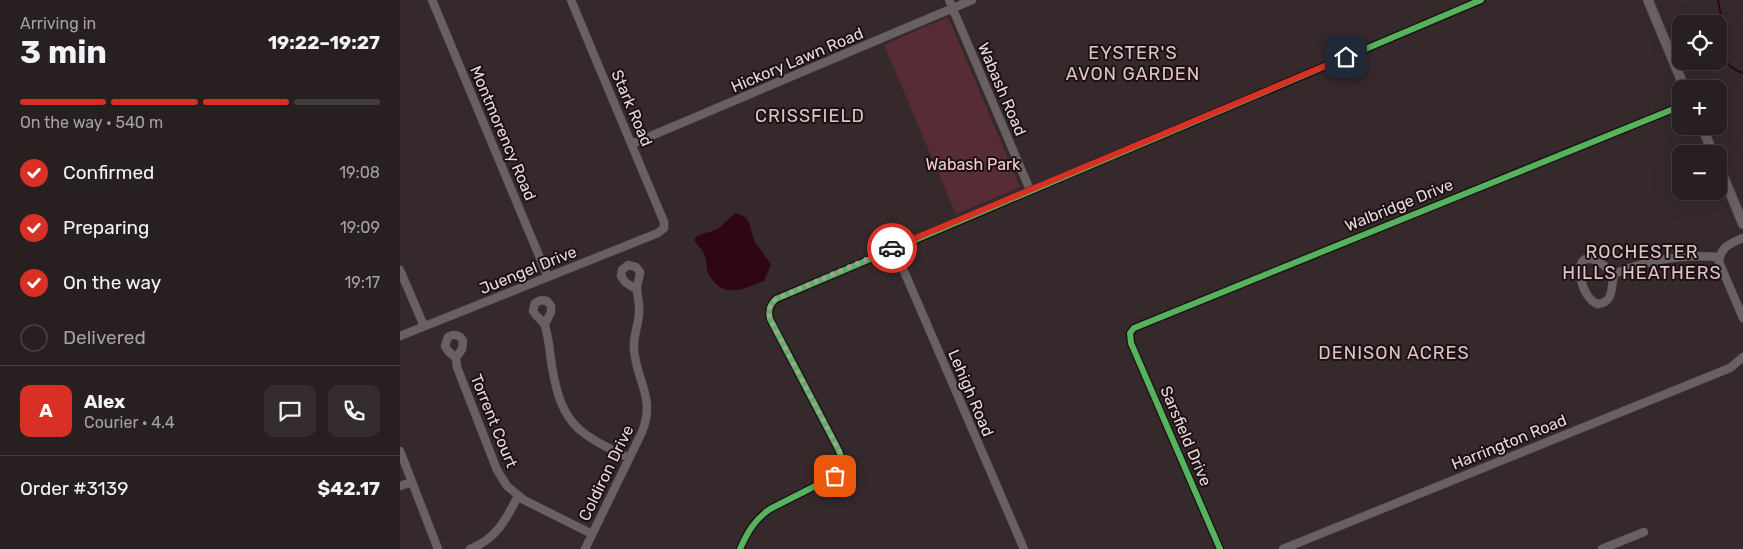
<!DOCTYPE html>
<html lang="en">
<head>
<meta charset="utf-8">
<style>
	:root { --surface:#281f21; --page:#342c2e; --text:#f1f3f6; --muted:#a5a2a5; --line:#443d3f; --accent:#d93025 }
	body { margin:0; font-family:Rubik,sans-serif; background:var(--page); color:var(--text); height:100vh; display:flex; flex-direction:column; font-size:19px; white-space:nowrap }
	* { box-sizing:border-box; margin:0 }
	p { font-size:16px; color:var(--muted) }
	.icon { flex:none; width:28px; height:28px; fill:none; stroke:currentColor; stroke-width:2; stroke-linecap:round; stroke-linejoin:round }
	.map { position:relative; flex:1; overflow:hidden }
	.details { display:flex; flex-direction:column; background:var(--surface); width:400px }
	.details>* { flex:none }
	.controls { position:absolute; left:1272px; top:15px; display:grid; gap:10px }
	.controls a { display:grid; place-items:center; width:55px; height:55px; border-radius:10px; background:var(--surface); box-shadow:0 5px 20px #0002,0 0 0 1px var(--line); font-size:25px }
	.pin { position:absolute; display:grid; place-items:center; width:42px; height:42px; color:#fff; margin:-21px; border-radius:10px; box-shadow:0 2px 8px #0006 }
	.courier { position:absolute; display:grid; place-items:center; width:50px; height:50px; margin:-25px; border:4px solid #d93025; border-radius:50%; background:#fff; color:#222; box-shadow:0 1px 6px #0007 }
	.overview em { font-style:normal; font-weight:700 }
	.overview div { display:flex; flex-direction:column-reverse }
	.overview { display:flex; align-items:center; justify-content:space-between; height:85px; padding:0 20px }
	h1 { font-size:32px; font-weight:700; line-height:38px }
	.bar { display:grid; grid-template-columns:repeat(4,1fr); gap:8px 5px; align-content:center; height:60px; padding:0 20px }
	.bar i { height:6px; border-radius:4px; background:var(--line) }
	.bar .on { background:var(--accent) }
	.bar p { grid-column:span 4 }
	.line { display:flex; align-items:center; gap:12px; padding:0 20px; border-top:1px solid var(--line) }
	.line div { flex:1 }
	.round { display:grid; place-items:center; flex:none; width:52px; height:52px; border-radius:10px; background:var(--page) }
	ol { padding:0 20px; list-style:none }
	li { display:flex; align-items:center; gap:15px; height:55px }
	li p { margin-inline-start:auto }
	li .icon { padding:5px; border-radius:50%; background:var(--accent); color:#fff; stroke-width:4 }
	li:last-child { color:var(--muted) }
	li i { width:28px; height:28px; border:2px solid var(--line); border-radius:50% }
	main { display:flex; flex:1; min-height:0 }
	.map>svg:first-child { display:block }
	.green { fill:#582c35 }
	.water { fill:#300613 }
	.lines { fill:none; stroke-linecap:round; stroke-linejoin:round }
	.stream { stroke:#300613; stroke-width:2 }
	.minor-casing { stroke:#524649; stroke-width:9 }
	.major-casing { stroke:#524649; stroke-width:11 }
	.minor { stroke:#686062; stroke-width:8 }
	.major { stroke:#6b6063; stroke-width:9 }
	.cycleway-casing { stroke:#1b1113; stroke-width:9 }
	.cycleway { stroke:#56b35d; stroke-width:6 }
	.done { stroke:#aa9b9d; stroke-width:5; stroke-dasharray:0 9 }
	.route { stroke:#d93025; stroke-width:6 }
	.labels { text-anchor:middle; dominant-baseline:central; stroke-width:4; stroke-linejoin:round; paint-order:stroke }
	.street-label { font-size:16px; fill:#e8d8da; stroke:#1b1113 }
	.park-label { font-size:16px; fill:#f7cdd4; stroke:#1b1113 }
	.neighbourhood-label { font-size:18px; letter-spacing:1px; fill:#e2c2c7; stroke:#1b1113 }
</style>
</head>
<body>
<main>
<section class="details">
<div class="overview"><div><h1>3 min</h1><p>Arriving in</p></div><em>19:22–19:27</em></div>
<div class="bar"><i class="on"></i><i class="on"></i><i class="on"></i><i></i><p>On the way · 540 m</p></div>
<ol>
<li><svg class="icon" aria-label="check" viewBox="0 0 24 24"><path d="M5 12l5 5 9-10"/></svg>Confirmed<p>19:08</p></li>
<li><svg class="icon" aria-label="check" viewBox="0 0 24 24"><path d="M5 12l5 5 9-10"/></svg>Preparing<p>19:09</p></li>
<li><svg class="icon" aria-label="check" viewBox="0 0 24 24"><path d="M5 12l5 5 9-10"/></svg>On the way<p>19:17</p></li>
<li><i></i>Delivered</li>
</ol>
<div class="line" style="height:90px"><b class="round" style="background:var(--accent);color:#fff">A</b><div><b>Alex</b><p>Courier · 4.4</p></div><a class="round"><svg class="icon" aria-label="chat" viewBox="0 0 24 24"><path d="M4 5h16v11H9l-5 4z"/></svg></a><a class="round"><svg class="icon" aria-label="phone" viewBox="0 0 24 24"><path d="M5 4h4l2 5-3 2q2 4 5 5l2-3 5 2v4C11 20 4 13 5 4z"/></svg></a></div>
<div class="line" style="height:65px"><div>Order #3139</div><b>$42.17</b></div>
</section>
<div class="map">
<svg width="1343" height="549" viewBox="0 0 1343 549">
	<rect width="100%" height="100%" fill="#36292c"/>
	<path class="green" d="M548 17 620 187 556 214 484 45Z"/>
	<path class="water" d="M335 213C355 217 348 232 357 245 362 252 367 258 371 265L364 281C344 289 324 300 309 275 306 270 307 262 305 256 303 250 297 245 294 240L297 236 318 229Z"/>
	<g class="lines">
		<path class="stream" d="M1318 0 1321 16 1319 27
			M1319 49C1324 60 1330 69 1343 73"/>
		<defs>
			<path id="minor" d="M32 0 148 277
				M549 0 630 190
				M232 144 572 0
				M1343 238C1331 243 1320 247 1319 262L1343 318
				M494 248 624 549
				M0 270 24 326
				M1214 274C1211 287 1214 302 1198 304 1181 300 1169 250 1195 260 1202 262 1208 270 1214 274 1247 260 1283 254 1319 257
				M145 324 151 312V306L147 301 141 300 135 303 133 311C136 317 143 320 145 326 149 339 150 354 152 367 162 426 179 434 229 458
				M0 336 258 233 264 228V222L171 0
				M56 358 48 351 45 346 48 337C54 333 60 335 63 341L62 349 56 358 57 367 97 470 107 486 124 500 192 534
				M0 451 38 549
				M0 486 12 482
				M70 549C96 539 106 520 118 496
				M185 549 242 432C256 397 236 381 234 349 233 337 238 326 239 314 240 306 238 299 237 291 236 284 240 278 240 272L236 267 228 265 222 270 221 276 225 282 237 290
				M340 549C347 533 355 519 370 509L435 476C446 467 442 456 436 445L370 319C368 311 369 305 376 299L1081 0
				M820 549 731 343 730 333 734 328 1281 106
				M883 549 1330 368 1343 357
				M1202 549 1244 532"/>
			<path id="major" d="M1248 0 1285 89
				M1302 126 1313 154
				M1319 166 1343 224"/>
		</defs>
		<use href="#minor" class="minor-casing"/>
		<use href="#major" class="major-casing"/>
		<use href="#minor" class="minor"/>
		<use href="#major" class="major"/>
		<defs>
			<path id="cycleway" d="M340 549C347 533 355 519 370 509L435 476C446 467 442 456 436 445L370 319C368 311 369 305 376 299L1081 0
				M820 549 731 343 730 333 734 328 1281 106"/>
		</defs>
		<use href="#cycleway" class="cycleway-casing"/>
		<use href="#cycleway" class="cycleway"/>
	</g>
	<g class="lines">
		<path class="done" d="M435 476C442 470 444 463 441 454L370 319C368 311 369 305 376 299L492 248"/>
		<path class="route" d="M492 248 946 57"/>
	</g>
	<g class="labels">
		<g class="street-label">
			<text transform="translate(397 60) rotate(-23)">Hickory Lawn Road</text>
			<text transform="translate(602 89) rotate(67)">Wabash Road</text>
			<text transform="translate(232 108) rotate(67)">Stark Road</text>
			<text transform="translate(103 133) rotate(67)">Montmorency Road</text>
			<text transform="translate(999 205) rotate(-22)">Walbridge Drive</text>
			<text transform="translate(128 270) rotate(-22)">Juengel Drive</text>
			<text transform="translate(571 393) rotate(67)">Lehigh Road</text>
			<text transform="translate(94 421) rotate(68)">Torrent Court</text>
			<text transform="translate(786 436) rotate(67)">Sarsfield Drive</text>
			<text transform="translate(1109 442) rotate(-22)">Harrington Road</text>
			<text transform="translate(206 473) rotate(-64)">Coldiron Drive</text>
		</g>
		<g class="park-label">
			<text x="573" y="164">Wabash Park</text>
		</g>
		<g class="neighbourhood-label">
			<text x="733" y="53">EYSTER'S<tspan x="733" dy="21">AVON GARDEN</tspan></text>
			<text x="410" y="116">CRISSFIELD</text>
			<text x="1242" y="252">ROCHESTER<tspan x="1242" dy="21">HILLS HEATHERS</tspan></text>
			<text x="994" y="353">DENISON ACRES</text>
		</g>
	</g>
</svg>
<div class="controls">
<a><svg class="icon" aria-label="locate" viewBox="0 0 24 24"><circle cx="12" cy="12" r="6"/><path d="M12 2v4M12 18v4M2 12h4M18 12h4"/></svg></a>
<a>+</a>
<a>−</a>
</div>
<div class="pin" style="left:435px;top:476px;background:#ea580c"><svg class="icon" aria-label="bag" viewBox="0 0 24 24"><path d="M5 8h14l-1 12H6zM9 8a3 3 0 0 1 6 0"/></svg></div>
<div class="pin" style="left:946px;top:57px;background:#1f2937"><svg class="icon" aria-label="home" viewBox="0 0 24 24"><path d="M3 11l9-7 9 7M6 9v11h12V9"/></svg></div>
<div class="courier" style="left:492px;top:248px"><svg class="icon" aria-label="car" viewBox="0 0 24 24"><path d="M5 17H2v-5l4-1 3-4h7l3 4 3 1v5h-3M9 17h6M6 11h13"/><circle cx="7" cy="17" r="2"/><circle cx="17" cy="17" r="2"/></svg></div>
</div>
</main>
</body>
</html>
